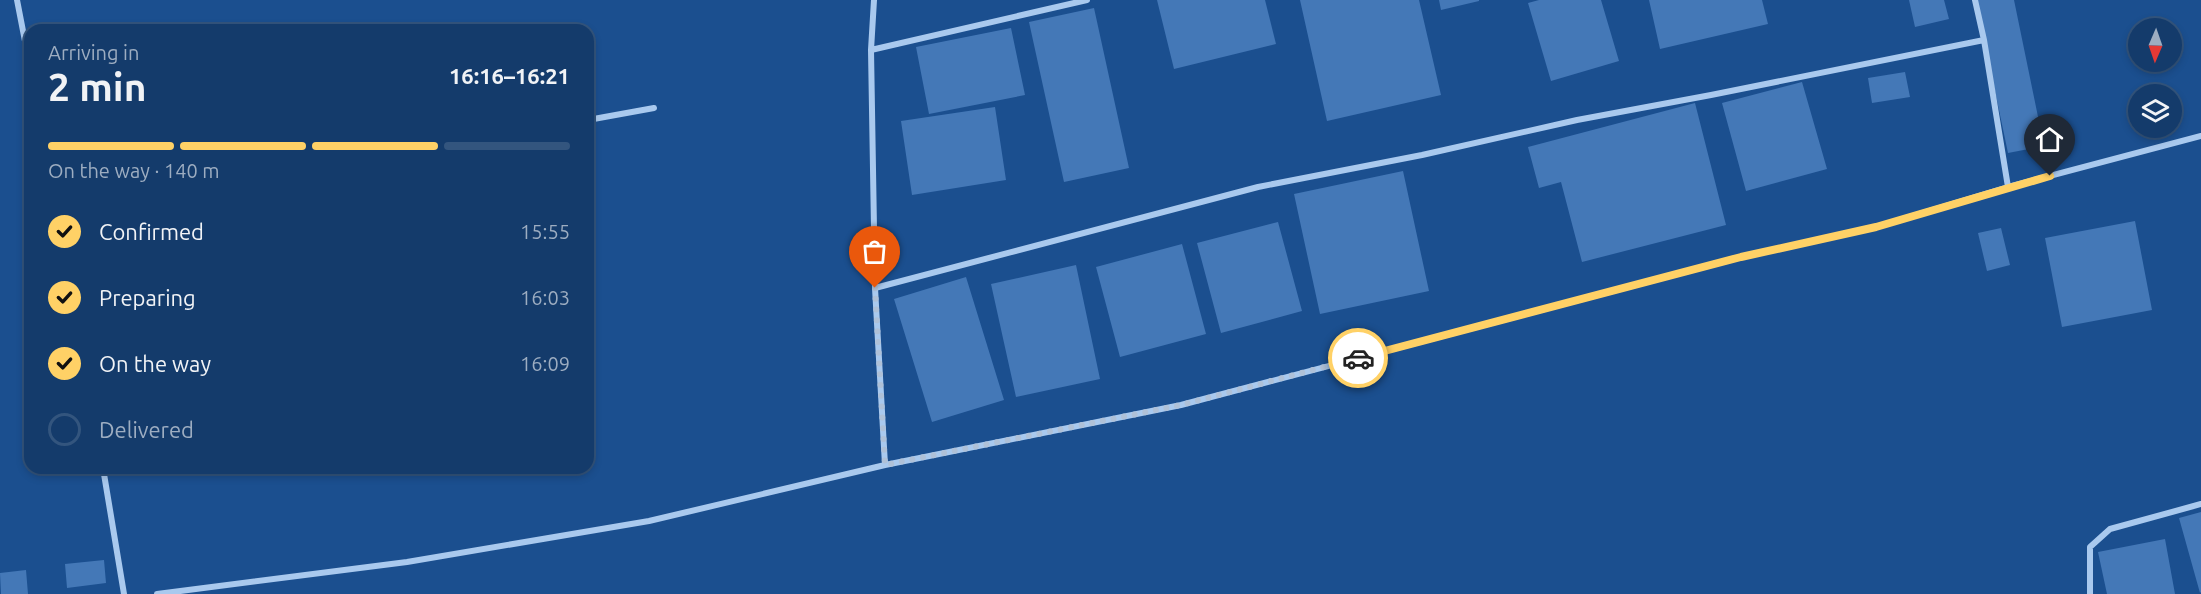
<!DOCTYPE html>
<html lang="en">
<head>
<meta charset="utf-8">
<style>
	:root { --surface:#143b6b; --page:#1d4271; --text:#f1f3f6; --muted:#9dadc1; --line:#33557e; --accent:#ffd166 }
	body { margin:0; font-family:Ubuntu,sans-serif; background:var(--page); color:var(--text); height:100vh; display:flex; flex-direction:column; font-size:22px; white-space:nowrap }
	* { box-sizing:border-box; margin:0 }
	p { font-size:20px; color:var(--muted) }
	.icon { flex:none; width:33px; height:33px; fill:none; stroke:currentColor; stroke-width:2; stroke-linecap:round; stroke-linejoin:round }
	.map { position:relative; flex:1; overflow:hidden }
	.drawer { position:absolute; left:24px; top:24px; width:570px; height:450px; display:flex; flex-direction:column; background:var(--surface); border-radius:18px; box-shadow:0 3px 9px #0003,0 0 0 2px var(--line) }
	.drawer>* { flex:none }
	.needle { width:39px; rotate:182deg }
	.fabs { position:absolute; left:2128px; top:18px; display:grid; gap:12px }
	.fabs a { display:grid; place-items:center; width:54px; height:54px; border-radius:50%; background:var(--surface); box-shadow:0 3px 9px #0003,0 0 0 2px var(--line); font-size:30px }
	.pin { position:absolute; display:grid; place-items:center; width:51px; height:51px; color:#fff; margin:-62px -26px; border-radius:50% 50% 50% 0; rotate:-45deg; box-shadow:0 0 6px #0007 }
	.pin .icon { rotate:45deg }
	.courier { position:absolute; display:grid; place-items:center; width:60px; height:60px; margin:-30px; border:4px solid #ffd166; border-radius:50%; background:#fff; color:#222; box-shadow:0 2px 8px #0007 }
	.headline em { font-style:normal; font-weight:600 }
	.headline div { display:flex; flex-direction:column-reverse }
	.headline { display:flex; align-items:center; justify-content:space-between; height:102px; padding:0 24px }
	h1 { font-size:39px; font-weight:600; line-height:45px }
	.bar { display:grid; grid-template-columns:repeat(4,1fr); gap:9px 6px; align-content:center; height:72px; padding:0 24px }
	.bar i { height:8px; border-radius:4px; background:var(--line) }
	.bar .active { background:var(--accent) }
	.bar p { grid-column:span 4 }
	ol { padding:0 24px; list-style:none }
	li { display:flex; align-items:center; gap:18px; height:66px }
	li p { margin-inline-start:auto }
	li .icon { padding:6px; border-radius:50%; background:var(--accent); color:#111; stroke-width:4 }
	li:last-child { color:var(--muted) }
	li i { width:33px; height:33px; border:3px solid var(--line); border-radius:50% }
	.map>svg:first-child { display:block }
	.building { fill:#4478b7 }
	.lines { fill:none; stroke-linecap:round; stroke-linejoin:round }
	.minor { stroke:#a9c9ee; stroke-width:6 }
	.done { stroke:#afc1d8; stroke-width:6; stroke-dasharray:0 10.8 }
	.route { stroke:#ffd166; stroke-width:8 }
</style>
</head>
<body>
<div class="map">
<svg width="2201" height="594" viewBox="0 0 2201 594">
	<rect width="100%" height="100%" fill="#1b4f8f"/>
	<path class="building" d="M1157 0H1265L1276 44 1174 69Z
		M1300 0H1419L1441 95 1327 121Z
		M1439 0H1479V1L1441 10Z
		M1539 0H1601L1619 61 1551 81 1528 3Z
		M1649 0H1762L1768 24 1660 49Z
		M1909 0H1944L1949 19 1915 27Z
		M1976 0H2014L2044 146 2008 153Z
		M1094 8 1129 168 1064 182 1029 22Z
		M1011 28 1025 95 929 114 916 47Z
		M1905 72 1910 97 1872 103 1868 78Z
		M1802 82 1827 169 1746 191 1722 103Z
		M1695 103 1726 225 1582 262 1561 182 1539 188 1528 147Z
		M995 107 1006 180 912 195 901 121Z
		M1403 171 1429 291 1320 314 1294 194Z
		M2135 221 2152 310 2062 327 2045 238Z
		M1278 222 1302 311 1221 333 1197 243Z
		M2001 228 2010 265 1987 271 1978 233Z
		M1182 244 1206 334 1120 357 1096 267Z
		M1076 265 1100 379 1016 397 991 284Z
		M966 277 1004 400 932 422 894 299Z
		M2201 512V592L2200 593 2179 518Z
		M2165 539 2175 594H2107L2098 552Z
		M104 560 106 583 67 588 65 564Z
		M26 570 28 594H1L0 573Z"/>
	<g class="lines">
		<path class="minor" d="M17 0 30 67
			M874 0 871 50 875 288 885 465
			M1975 0 1984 40 2008 187
			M871 50 1087 0
			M588 120 654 108
			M875 288 1258 187 1422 155 1577 120 1711 95 1984 40
			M103 468 124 594
			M157 594 407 562 649 521 885 465 1181 405 1741 257 1876 227 2008 187 2201 136
			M2090 594V547L2110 529 2201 504"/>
	</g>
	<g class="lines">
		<path class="done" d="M875 288 885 465 1181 405 1358 358"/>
		<path class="route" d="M1358 358 1741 257 1876 227 2050 176"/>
	</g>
</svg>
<div class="fabs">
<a><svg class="needle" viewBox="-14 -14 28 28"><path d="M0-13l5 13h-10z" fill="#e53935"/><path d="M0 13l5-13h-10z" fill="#9dadc1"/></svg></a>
<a><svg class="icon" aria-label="layers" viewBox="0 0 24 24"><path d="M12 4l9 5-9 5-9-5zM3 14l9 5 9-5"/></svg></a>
</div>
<div class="pin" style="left:875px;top:288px;background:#ea580c"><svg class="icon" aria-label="bag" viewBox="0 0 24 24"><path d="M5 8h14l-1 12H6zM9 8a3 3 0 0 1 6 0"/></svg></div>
<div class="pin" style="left:2050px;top:176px;background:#1f2937"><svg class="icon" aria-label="home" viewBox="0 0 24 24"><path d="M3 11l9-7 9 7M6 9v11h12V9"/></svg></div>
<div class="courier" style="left:1358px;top:358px"><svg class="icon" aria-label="car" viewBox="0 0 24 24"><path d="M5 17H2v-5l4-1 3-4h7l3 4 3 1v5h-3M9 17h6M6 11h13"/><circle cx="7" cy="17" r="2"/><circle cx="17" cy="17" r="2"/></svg></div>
<section class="drawer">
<div class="headline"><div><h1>2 min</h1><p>Arriving in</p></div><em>16:16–16:21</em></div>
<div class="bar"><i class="active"></i><i class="active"></i><i class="active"></i><i></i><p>On the way · 140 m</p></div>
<ol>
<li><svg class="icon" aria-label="check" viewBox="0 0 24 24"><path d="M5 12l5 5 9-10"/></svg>Confirmed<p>15:55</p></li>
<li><svg class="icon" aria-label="check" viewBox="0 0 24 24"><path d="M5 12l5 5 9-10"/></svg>Preparing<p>16:03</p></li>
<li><svg class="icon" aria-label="check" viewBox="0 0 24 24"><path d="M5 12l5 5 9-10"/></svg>On the way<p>16:09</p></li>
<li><i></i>Delivered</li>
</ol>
</section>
</div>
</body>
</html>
